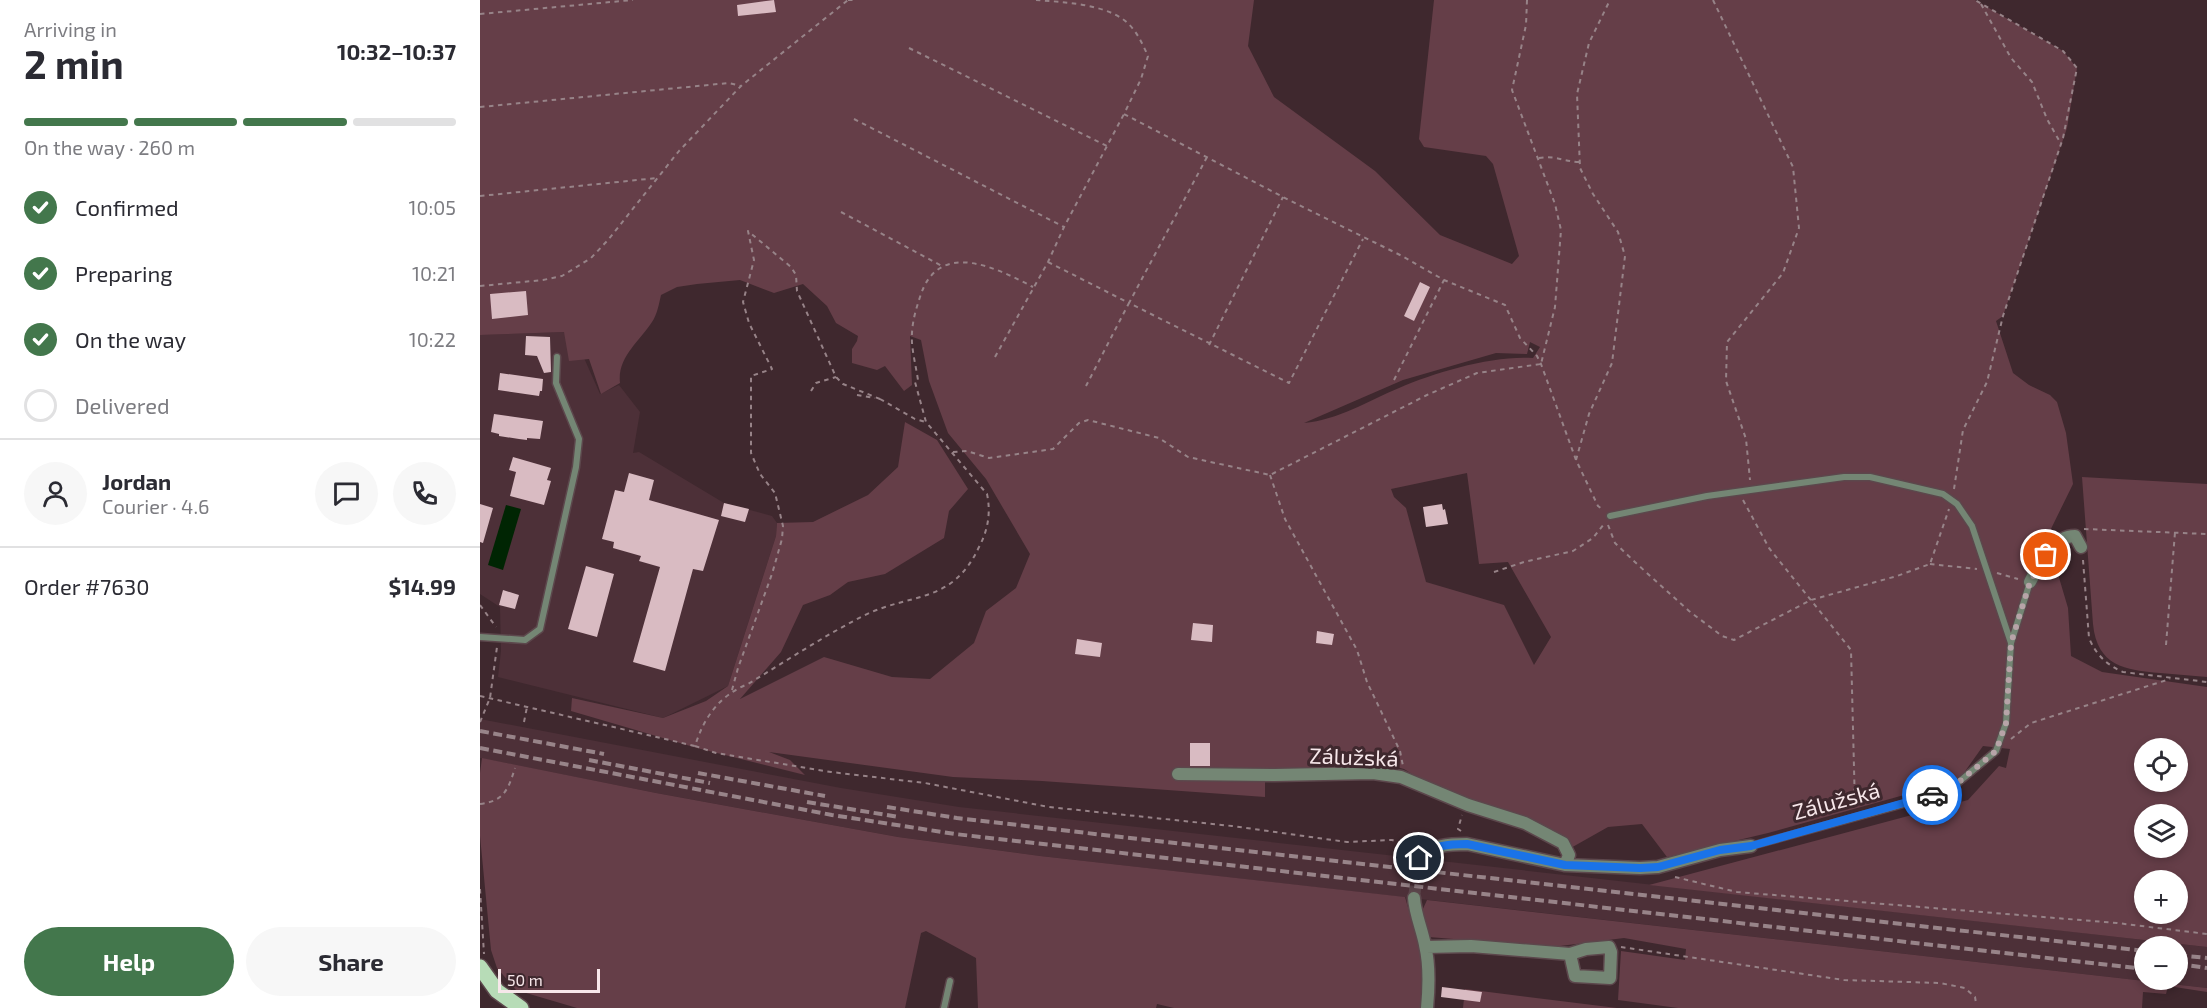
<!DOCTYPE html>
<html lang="en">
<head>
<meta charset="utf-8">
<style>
	:root { --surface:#fff; --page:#f7f7f7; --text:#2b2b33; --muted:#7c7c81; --line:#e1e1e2; --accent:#43774c }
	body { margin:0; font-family:"Exo 2",sans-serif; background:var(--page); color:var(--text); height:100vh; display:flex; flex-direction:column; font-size:22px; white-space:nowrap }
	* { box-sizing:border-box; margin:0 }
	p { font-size:20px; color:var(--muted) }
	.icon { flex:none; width:33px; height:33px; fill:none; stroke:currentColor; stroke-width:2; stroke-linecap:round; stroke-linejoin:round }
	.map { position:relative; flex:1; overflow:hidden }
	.side { display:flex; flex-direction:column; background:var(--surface); width:480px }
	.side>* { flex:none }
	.fabs { position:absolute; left:1654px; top:738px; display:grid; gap:12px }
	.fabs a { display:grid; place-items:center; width:54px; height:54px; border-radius:50%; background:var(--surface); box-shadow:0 3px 9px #0003; font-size:30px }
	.scale { position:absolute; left:18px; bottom:15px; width:102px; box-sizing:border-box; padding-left:6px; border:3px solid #f7e7ea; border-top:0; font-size:16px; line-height:21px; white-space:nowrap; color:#f7e7ea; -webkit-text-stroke:4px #3f282e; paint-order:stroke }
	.pin { position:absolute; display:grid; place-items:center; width:51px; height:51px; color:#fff; margin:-26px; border:3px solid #fff; border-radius:50%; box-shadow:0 2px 6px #0007 }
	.courier { position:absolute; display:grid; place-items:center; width:60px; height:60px; margin:-30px; border:4px solid #1a73e8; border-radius:50%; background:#fff; color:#222; box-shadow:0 2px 8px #0007 }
	.overview em { font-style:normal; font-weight:700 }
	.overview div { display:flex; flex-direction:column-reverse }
	.overview { display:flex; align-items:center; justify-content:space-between; height:102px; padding:0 24px }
	h1 { font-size:39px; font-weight:700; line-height:45px }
	.bar { display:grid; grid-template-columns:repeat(4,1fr); gap:9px 6px; align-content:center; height:72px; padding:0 24px }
	.bar i { height:8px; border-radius:4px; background:var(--line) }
	.bar .selected { background:var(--accent) }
	.bar p { grid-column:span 4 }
	.line { display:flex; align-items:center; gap:15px; padding:0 24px; border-top:2px solid var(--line) }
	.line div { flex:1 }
	.round { display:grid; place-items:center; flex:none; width:63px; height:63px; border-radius:32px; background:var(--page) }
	ol { padding:0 24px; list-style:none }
	li { display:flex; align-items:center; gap:18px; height:66px }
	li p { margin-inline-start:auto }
	li .icon { padding:6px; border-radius:50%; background:var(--accent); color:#fff; stroke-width:4 }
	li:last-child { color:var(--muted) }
	li i { width:33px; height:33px; border:3px solid var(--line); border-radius:50% }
	.primary-button { display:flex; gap:12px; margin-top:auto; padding:12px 24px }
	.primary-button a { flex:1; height:69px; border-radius:36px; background:var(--accent); color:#fff; font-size:24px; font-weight:700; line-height:69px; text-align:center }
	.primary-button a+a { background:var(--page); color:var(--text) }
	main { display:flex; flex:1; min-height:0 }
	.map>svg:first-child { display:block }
	.built { fill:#4d3038; fill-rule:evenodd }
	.green { fill:#653e48; fill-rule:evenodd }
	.water { fill:#002503 }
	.building { fill:#d9bbc2 }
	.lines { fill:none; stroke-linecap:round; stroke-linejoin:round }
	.street-tunnel { stroke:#5b454a; stroke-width:12; stroke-dasharray:12 6; stroke-linecap:butt }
	.lane-casing { stroke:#5c474c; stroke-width:9 }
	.street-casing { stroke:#5c474c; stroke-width:15 }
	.primary-casing { stroke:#5c474c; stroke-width:18 }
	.path { stroke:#978388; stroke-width:2; stroke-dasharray:4.5 4.5; stroke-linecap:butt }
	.lane { stroke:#748674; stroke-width:6 }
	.street { stroke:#748674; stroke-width:12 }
	.primary { stroke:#b7dcb7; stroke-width:15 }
	.rail { stroke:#988489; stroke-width:4; stroke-dasharray:9 4.5; stroke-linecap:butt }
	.done { stroke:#b7a4a8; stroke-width:6; stroke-dasharray:0 10.8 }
	.route { stroke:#1a73e8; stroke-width:8 }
	.labels { text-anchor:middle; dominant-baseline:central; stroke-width:6; stroke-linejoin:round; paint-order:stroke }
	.street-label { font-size:22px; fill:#f7e7ea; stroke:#3f282e }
</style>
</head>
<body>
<main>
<section class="side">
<div class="overview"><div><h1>2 min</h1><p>Arriving in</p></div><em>10:32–10:37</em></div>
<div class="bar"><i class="selected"></i><i class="selected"></i><i class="selected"></i><i></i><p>On the way · 260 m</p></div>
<ol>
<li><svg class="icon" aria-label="check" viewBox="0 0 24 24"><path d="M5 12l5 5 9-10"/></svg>Confirmed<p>10:05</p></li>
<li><svg class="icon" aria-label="check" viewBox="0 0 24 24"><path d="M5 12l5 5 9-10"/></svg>Preparing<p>10:21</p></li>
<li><svg class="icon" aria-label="check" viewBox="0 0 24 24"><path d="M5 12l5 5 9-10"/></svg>On the way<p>10:22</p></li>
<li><i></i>Delivered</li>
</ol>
<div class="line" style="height:108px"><a class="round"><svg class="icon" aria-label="person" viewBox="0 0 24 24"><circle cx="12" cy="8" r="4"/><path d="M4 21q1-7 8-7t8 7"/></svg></a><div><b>Jordan</b><p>Courier · 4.6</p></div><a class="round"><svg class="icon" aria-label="chat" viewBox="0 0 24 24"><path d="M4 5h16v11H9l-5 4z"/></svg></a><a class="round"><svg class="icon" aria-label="phone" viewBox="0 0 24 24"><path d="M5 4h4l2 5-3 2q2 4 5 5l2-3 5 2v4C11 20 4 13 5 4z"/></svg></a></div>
<div class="line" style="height:78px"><div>Order #7630</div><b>$14.99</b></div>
<div class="primary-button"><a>Help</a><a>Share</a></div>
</section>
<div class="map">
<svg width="1727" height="1008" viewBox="0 0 1727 1008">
	<rect width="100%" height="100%" fill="#3f282e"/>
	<path class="built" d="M84 332 104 358 120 394 139 385 160 412 153 453 159 452 244 503 292 516 297 523 296 536 248 686 183 718 18 677 21 651 20 607 0 594V335Z
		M0 719 361 788 479 807 1727 947V988L560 856 418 837 176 793 0 758ZM1665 946H1698V980H1665Z"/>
	<path class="green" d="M0 0H774L768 46 794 97 895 171 960 235 1032 264 1039 256 1013 164 1006 156 944 147 939 139 954 0H1495L1583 51 1597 68 1587 128 1523 316 1516 321 1533 373 1549 385 1570 395 1577 402 1586 433 1593 484 1567 537 1588 608 1591 656 1622 672 1727 687V947L1169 885 1488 800 1519 766 1526 768 1530 749 1503 746 1481 777 1467 783 1288 833 1187 857 1162 824 1128 827 1089 849 940 779 924 769 909 765 834 766 785 775V797L562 781 473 777 289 752 310 760 325 775 217 748 91 711 92 698 183 718 226 701 248 686 296 536 297 523 333 522 388 495 418 467 425 422 457 440 488 489 469 511 464 538 405 574 368 582 350 595 323 605 301 652 260 699 344 657 412 677 450 679 494 643 506 611 536 588 550 554 506 479 468 433 449 381 441 340 430 336 432 385 424 391 405 366 397 370 372 363V349L377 341 378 336 356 323 347 306 323 284 294 293 260 280 217 284 197 287 181 295C179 304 177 315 172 322 160 341 137 357 140 383L121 394 109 359 89 361 84 332 0 335ZM1050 342 1060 347 1053 358C1014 355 955 372 919 388 888 401 858 420 824 423L923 380 1016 353 1047 354ZM987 473 999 564 1028 562 1071 637 1054 665 1024 605 946 582 926 508 914 497 911 489ZM1665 748H1698V782H1665ZM1665 814H1698V848H1665ZM1665 880H1698V914H1665Z
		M1602 477 1727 484V677C1711 676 1696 674 1680 673 1645 670 1617 666 1613 624Z
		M2 758 176 793 418 837 560 856 925 897 945 967 941 1008H694L677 1004 676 1008H498L496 958 446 931 441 933 425 1008H97L36 990 17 968 11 950 0 836V773Z
		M947 900 1727 988V992L1688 986 1686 994 1663 992 1662 1008H1198L1138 1000 1141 951 1205 960 1206 949 1144 938 1072 947 949 937 942 911Z
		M985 989 1137 1008H983Z"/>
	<path class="water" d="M26 505 41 509 23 570 8 565Z"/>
	<path class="building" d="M294 0 296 12 258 16 257 5Z
		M940 282 950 287 934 321 924 316Z
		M46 291 48 315 12 319 10 294Z
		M46 336 70 337 71 372 64 373 57 356 45 355Z
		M20 373 63 379 62 391H60L59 396 18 390Z
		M14 414 63 421 60 439 47 438V440L39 439 19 436V434L11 432Z
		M33 457 71 468 67 480 71 481 64 505 30 496 36 472 29 470Z
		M149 473 174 480 169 500 239 520 223 571 213 569 185 671 153 662 180 567 159 561 161 556 133 548 134 542 122 539 135 490 144 492Z
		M244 503 269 509 265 522 241 516Z
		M0 504 13 508 3 543 0 542Z
		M962 504 963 510 965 509 968 524 946 527 943 507Z
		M106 566 134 574 117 637 88 629Z
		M23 590 39 595 35 609 19 605Z
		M713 623 733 625 732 642 711 640Z
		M837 631 854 634 852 645 836 643Z
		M597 639 622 643 620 657 595 654Z
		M710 743H730V766H710Z
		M962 987 1002 992 1000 1002 961 997Z"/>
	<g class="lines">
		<path class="street-tunnel" d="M934 898 939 858"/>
		<defs>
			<path id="lane" d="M1130 516 1227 496 1364 477H1390L1463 494 1477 504 1492 526 1531 643
				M0 637 45 640 60 629 96 467 99 439 76 383 77 357
				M1271 846 1445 798 1474 786 1516 751 1526 723 1531 643 1550 582
				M464 1008 470 981"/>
			<path id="street" d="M1550 582C1559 565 1572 536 1595 536L1601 547
				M698 774 795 775 893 773 921 777 988 805 1045 823 1083 843 1089 855 1085 865
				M939 858C950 845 971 844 987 844L1085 865 1160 868 1178 867 1240 850 1271 846
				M934 898C935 914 942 929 945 945 950 966 949 987 947 1008
				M946 947 991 946 1090 954 1095 976 1130 978 1131 952 1129 947 1106 949 1090 954"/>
			<path id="primary" d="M0 967 17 991 41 1008"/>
		</defs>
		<use href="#lane" class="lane-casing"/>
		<use href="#street" class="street-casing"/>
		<use href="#primary" class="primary-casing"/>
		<path class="path" d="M368 0H377
			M556 0C582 2 623 4 644 20 656 29 662 43 668 56L661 79 644 114 803 197 922 256 964 280 1025 305 1040 338 1057 356 1061 364 1096 460 1118 506 1122 509
			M1047 0 1046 25 1032 90 1075 204 1081 230 1075 307 1061 364
			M1233 0 1313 167 1319 228 1303 273 1247 342 1246 381 1266 439 1270 480
			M1501 4 1531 58 1552 82 1567 119 1581 144
			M0 14 153 0
			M429 48 627 146
			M0 107 249 83 261 86
			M374 119 584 227
			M727 157 649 303 809 383 883 239
			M1059 158C1075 155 1085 162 1100 162
			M0 196 177 178
			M361 212 462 266
			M568 262 649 303 606 386
			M0 286 63 280 82 276 111 258 128 240 199 151 261 86 368 0
			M729 345 803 197
			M515 357 568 262 584 227 644 114
			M914 380 964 280
			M331 391 336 383 356 377
			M377 395 395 398
			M400 399 435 419 446 422
			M473 452 487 451 509 458 573 449 599 423 608 420 679 438 708 457 790 475 947 395 997 373 1061 364
			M1096 460 1109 414 1132 363 1145 256 1138 232 1113 194 1100 168 1097 94 1109 43 1130 0
			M790 475 805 519 877 650 887 682 920 751 923 766
			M1474 489 1483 430 1507 382 1523 316 1583 138 1597 68 1583 51 1495 0
			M1263 500 1289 548 1371 650 1375 807
			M1128 525 1135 543 1157 564 1209 611 1242 636 1254 640 1331 600 1417 576 1450 564 1469 509
			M1604 529 1727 534
			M1603 560 1609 638C1616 655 1627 665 1643 672L1727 682
			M1450 564 1497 569
			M1014 572 1044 562 1093 551 1113 538 1124 524
			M1517 573 1538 579
			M0 605 16 627
			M1686 645 1695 532
			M252 690 258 668 292 574 302 539 303 526 295 493 280 474 271 453V376L292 369 269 323 263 302 274 260 268 231 311 267 316 275 317 291 356 377 363 384 400 399
			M0 696 215 746C224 717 240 695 268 684 306 661 344 636 383 616 431 592 472 605 499 547 508 530 511 513 507 494L446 422 435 382 438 380C436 367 433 355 432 343 431 326 435 312 440 297 458 239 515 267 553 287
			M0 722 10 698 17 647
			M44 722 47 707
			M1531 739 1551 723 1690 679
			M215 746 236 753 351 772 445 783 569 807 752 826 867 842 912 840 934 847
			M0 804C24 801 28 790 35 768
			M981 831 978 829 982 815
			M1195 877 1257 892 1637 923 1727 934
			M0 889 4 954
			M1141 947 1364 980 1460 983 1485 988 1495 997 1496 1003"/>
		<use href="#lane" class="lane"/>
		<use href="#street" class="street"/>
		<use href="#primary" class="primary"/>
		<path class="rail" d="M0 731 124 754
			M0 748 352 815 475 834 1665 969
			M109 760 230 783
			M218 773 345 796
			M327 802 419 817
			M407 807 477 818 650 838 1665 951
			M1698 955 1727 958
			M1698 964 1727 968"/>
	</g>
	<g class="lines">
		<path class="done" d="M1452 795 1474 786 1516 751 1526 723 1531 643 1550 582 1566 555"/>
		<path class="route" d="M939 858C950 845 971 844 987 844L1085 865 1160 868 1178 867 1240 850 1271 846 1452 795"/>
	</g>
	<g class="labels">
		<g class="street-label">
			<text transform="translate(874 756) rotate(2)">Zálužská</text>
			<text transform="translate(1356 800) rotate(-15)">Zálužská</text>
		</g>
	</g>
</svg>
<div class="fabs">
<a><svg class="icon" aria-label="locate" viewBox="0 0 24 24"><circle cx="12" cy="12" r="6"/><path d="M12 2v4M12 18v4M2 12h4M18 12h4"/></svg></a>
<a><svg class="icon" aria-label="layers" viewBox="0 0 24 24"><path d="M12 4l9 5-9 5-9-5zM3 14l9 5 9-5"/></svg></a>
<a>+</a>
<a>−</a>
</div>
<div class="scale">50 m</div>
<div class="pin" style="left:1566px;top:555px;background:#ea580c"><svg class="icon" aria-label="bag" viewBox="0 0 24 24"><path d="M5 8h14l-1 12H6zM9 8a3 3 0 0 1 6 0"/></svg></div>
<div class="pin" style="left:939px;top:858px;background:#1f2937"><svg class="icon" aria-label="home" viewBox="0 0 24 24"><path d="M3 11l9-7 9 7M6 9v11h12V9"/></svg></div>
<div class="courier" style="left:1452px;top:795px"><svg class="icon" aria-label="car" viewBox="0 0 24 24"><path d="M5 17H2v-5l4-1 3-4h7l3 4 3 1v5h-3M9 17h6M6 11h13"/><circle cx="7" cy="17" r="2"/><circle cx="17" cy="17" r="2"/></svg></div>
</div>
</main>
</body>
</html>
